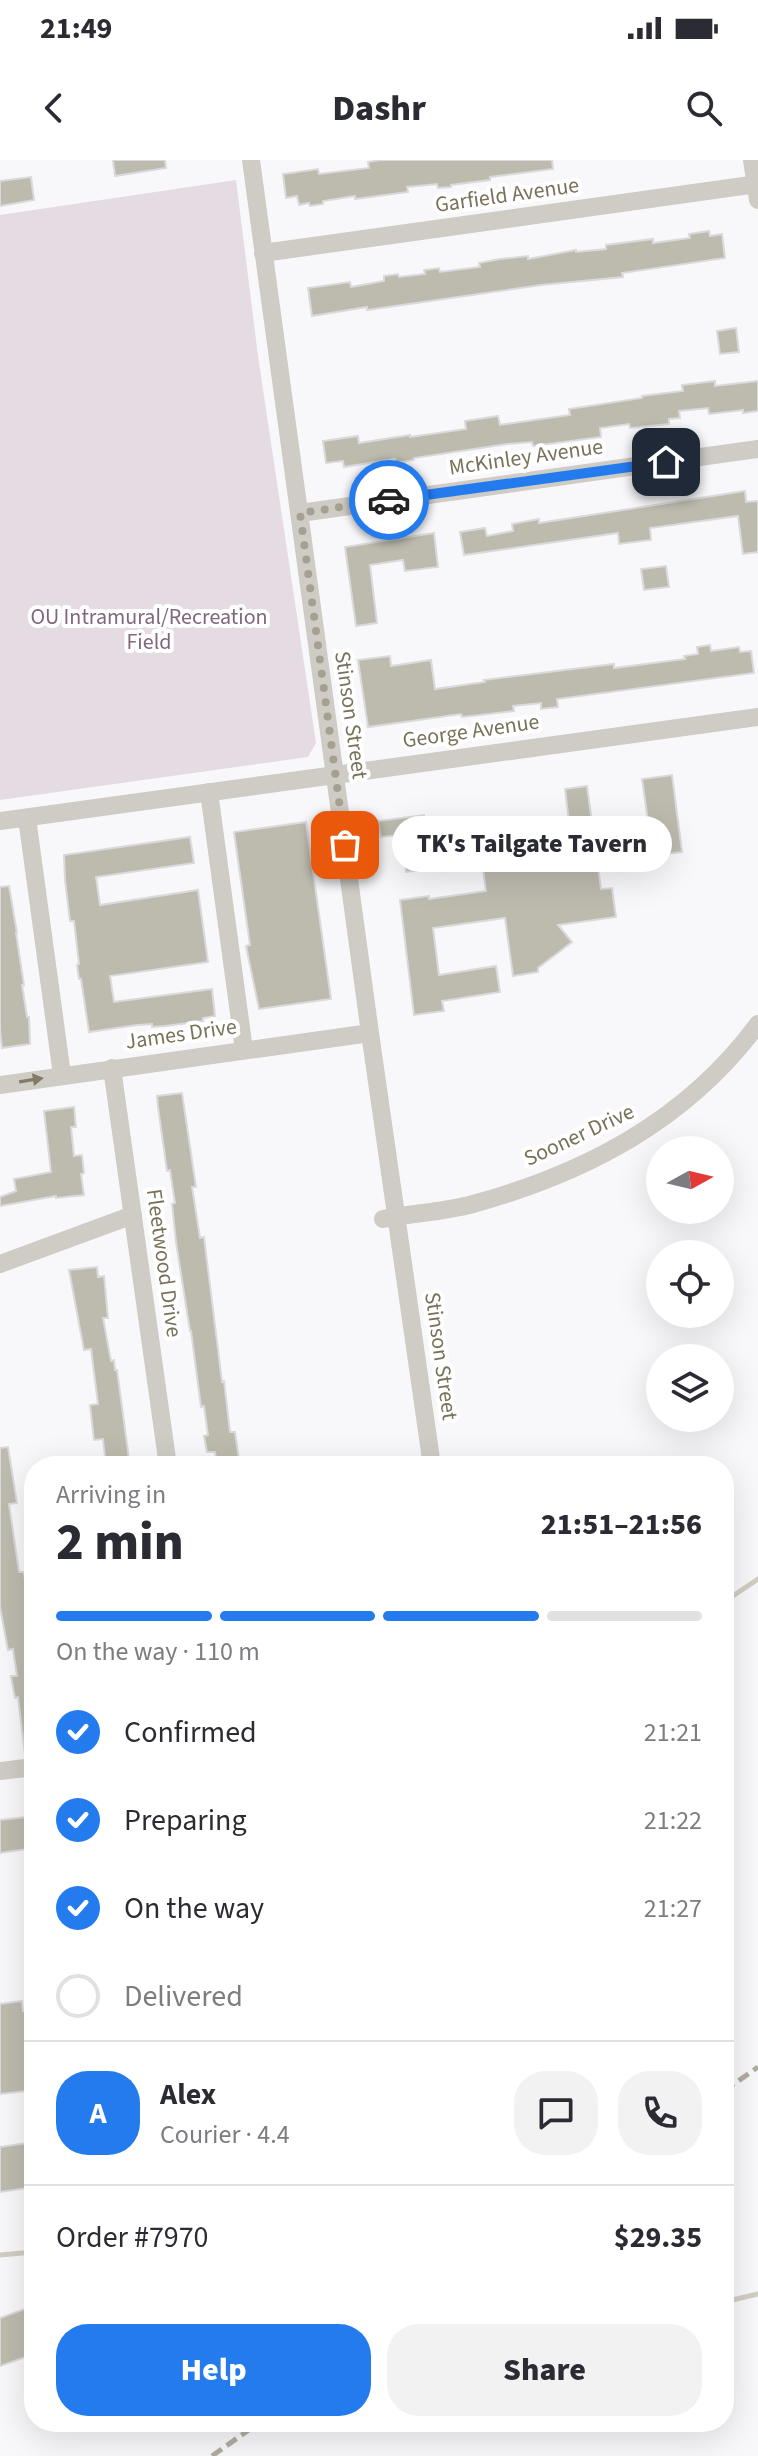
<!DOCTYPE html>
<html lang="en">
<head>
<meta charset="utf-8">
<style>
	:root { --surface:#fff; --page:#f2f2f3; --text:#2b2b33; --muted:#7c7c81; --line:#e1e1e2; --accent:#247bee }
	body { margin:0; font-family:"Source Sans 3",sans-serif; background:var(--page); color:var(--text); height:100vh; display:flex; flex-direction:column; font-size:30px; white-space:nowrap }
	* { box-sizing:border-box; margin:0 }
	p { font-size:26px; color:var(--muted) }
	.icon { flex:none; width:44px; height:44px; fill:none; stroke:currentColor; stroke-width:2; stroke-linecap:round; stroke-linejoin:round }
	.map { position:relative; flex:1; overflow:hidden }
	.details { position:absolute; left:24px; top:1296px; width:710px; height:976px; display:flex; flex-direction:column; background:var(--surface); border-radius:32px; box-shadow:0 8px 32px #0002 }
	.details>* { flex:none }
	.needle { width:52px; rotate:82deg }
	.fabs { position:absolute; left:646px; top:976px; display:grid; gap:16px }
	.fabs a { display:grid; place-items:center; width:88px; height:88px; border-radius:50%; background:var(--surface); box-shadow:0 8px 32px #0002; font-size:40px }
	.pin { position:absolute; display:grid; place-items:center; width:68px; height:68px; color:#fff; margin:-34px; border-radius:16px; box-shadow:0 4px 12px #0006 }
	.courier { position:absolute; display:grid; place-items:center; width:80px; height:80px; margin:-40px; border:6px solid #247bee; border-radius:50%; background:#fff; color:#222; box-shadow:0 2px 10px #0007 }
	.bubble { position:absolute; height:56px; border-radius:28px; background:var(--surface); box-shadow:0 8px 32px #0002; font-size:26px; font-weight:800; line-height:56px; text-align:center }
	.headline em { font-style:normal; font-weight:800 }
	.headline div { display:flex; flex-direction:column-reverse }
	.headline { display:flex; align-items:center; justify-content:space-between; height:136px; padding:0 32px }
	h1 { font-size:52px; font-weight:800; line-height:60px }
	.bar { display:grid; grid-template-columns:repeat(4,1fr); gap:12px 8px; align-content:center; height:96px; padding:0 32px }
	.bar i { height:10px; border-radius:6px; background:var(--line) }
	.bar .on { background:var(--accent) }
	.bar p { grid-column:span 4 }
	.line { display:flex; align-items:center; gap:20px; padding:0 32px; border-top:2px solid var(--line) }
	.line div { flex:1 }
	.round { display:grid; place-items:center; flex:none; width:84px; height:84px; border-radius:32px; background:var(--page) }
	ol { padding:0 32px; list-style:none }
	li { display:flex; align-items:center; gap:24px; height:88px }
	li p { margin-inline-start:auto }
	li .icon { padding:8px; border-radius:50%; background:var(--accent); color:#fff; stroke-width:4 }
	li:last-child { color:var(--muted) }
	li i { width:44px; height:44px; border:4px solid var(--line); border-radius:50% }
	.primary-button { display:flex; gap:16px; margin-top:auto; padding:16px 32px }
	.primary-button a { flex:1; height:92px; border-radius:32px; background:var(--accent); color:#fff; font-size:32px; font-weight:800; line-height:92px; text-align:center }
	.primary-button a+a { background:var(--page); color:var(--text) }
	.status { display:flex; justify-content:space-between; align-items:center; height:56px; padding:0 40px; background:var(--surface); direction:ltr }
	.status svg { height:22px; fill:currentColor }
	header { display:flex; justify-content:space-between; align-items:center; height:104px; padding:0 32px; background:var(--surface); font-size:36px; font-weight:800 }
	.map>svg:first-child { display:block }
	.green { fill:#e4dbe3 }
	.lines { fill:none; stroke-linecap:round; stroke-linejoin:round }
	.stream { stroke:#d2cdc3; stroke-width:5 }
	.building { fill:#bdbaae; stroke:#dadadc; stroke-width:2 }
	.minor { stroke:#ceccc5; stroke-width:18 }
	.rail { stroke:#b1ada2; stroke-width:5; stroke-dasharray:12 6; stroke-linecap:butt }
	.oneway { fill:#827b65 }
	.done { stroke:#a5a192; stroke-width:8; stroke-dasharray:0 14.4 }
	.route { stroke:#247bee; stroke-width:10 }
	.labels { text-anchor:middle; dominant-baseline:central; stroke-width:8; stroke-linejoin:round; paint-order:stroke }
	.street-label { font-size:22px; fill:#79725a; stroke:#fff }
	.park-label { font-size:22px; fill:#81677d; stroke:#fff }
</style>
</head>
<body>
<div class="status"><b>21:49</b><svg viewBox="0 0 49 12"><path d="M0 12V9h3v3zM5 12V6h3v6zM10 12V3h3v9zM15 12V0h3v12zM26 1h20v11H26zM47 4h2v5h-2z"/></svg></div>
<header><svg class="icon" aria-label="back" viewBox="0 0 24 24"><path d="M15 5l-7 7 7 7"/></svg>Dashr<svg class="icon" aria-label="search" viewBox="0 0 24 24"><circle cx="10" cy="10" r="6"/><path d="M15 15l6 6"/></svg></header>
<div class="map">
<svg width="758" height="2296" viewBox="0 0 758 2296">
	<rect width="100%" height="100%" fill="#f8f8fa"/>
	<path class="green" d="M236 20 258 196 316 583 308 597 0 640V55Z"/>
	<g class="lines">
		<path class="stream" d="M724 1442 758 1419
			M0 2095 34 2092
			M724 2142 758 2134"/>
	</g>
	<path class="building" d="M113 0H165L166 8 115 16Z
		M380 0H552L553 9 490 17V20L451 25V27L438 28 437 24 407 27 408 32 355 39V36L323 41V44L310 46 309 43 299 45 297 36 286 38 283 14 318 9 319 14 369 8 368 2Z
		M31 17 34 40 0 46V21Z
		M709 71 710 76 722 74 725 98 622 113 623 117 541 125 367 150V147L312 156 308 128 350 122 351 127 384 121V116L398 114 399 117 425 114 424 110 439 108 440 112 480 107 479 103 500 99 528 96V99L576 90V92L606 89V85L653 79V83L690 78 689 74Z
		M736 168 739 192 720 194 717 171Z
		M715 221V226L758 221V251L743 253V250L709 254 708 248 679 251 680 258 669 259V264L630 268 629 264 600 268 601 277 533 286 532 282 507 284 414 298V300L395 303V299L344 307 343 301 326 303 323 281 358 276 359 283 410 275V277L466 269 465 261 498 256 500 265 570 255 569 249 642 238V236L683 231 682 225Z
		M745 331 746 342 758 341V392L743 394 738 356 650 368 651 380 619 384 618 373 464 395 460 372 485 368 487 376 513 371 512 364 539 359V363Z
		M434 373 438 407 405 411 403 400 370 405 377 463 356 466 345 387Z
		M666 406 669 427 644 430 641 409Z
		M710 485 711 491 739 487 740 492 751 491 754 513 557 539 558 547 541 549V543L513 546 514 551 462 557 461 554 368 567 358 500 390 496 391 506 431 500 435 529 485 522 484 520 614 504V508L685 499 684 496 698 494 697 487Z
		M672 615 682 692 653 696 642 619Z
		M587 626 601 729 612 728 616 757 558 765 572 782 538 808V812L513 816 505 758 433 768 439 815 496 806 500 832 442 841 444 851 414 855 400 740 429 736V739L486 731 478 675 569 662 565 629Z
		M424 655 431 709 406 712 401 675 381 677 378 661Z
		M306 662 331 839 259 849 246 786 250 785 234 672Z
		M190 677 194 703 96 717 100 745 198 730 208 802 110 816 114 842 212 829 215 856 203 858V861L165 866 152 867V864L137 865 89 872 81 819H79L77 805 79 804 74 761H70L65 720 64 695Z
		M9 726 17 773H16L24 825H22L27 857H29L30 884 2 888 0 869V727Z
		M182 933 196 1027H192L200 1078 204 1077 222 1222 224 1221 230 1272H235L240 1306H217L215 1292H207L204 1276 208 1275 204 1246 201 1247 191 1171H190L176 1082 172 1044 175 1043 170 1010 167 1011 158 947 157 936Z
		M74 947 76 967H71L74 996 82 995 84 1013 81 1014 84 1035 56 1038V1036L0 1046V1037L16 1031 14 1019 51 1012 44 951Z
		M97 1107 98 1117 104 1116 108 1158H103L111 1201 114 1200 115 1210H117L130 1306H106L103 1279 94 1280 90 1245 98 1244 91 1189 84 1190 69 1110Z
		M8 1287 17 1343 9 1344 19 1412H24L29 1450H34V1595H25L18 1537 15 1538 11 1516H17L13 1489 8 1490 0 1447V1288Z
		M34 1656V1688L0 1693V1660Z
		M22 1841 23 1851 28 1850 34 1893V1930L0 1934V1844Z
		M34 1982V2027L0 2032V1987Z
		M30 2147 34 2159V2194L0 2206V2158Z"/>
	<g class="lines">
		<path class="minor" d="M251 0 370 873 432 1306
			M752 0 758 40
			M263 93 758 24
			M300 353 758 289
			M209 632 244 890
			M27 658 62 915
			M0 661 758 557
			M112 908 168 1306
			M0 925 370 873
			M383 1059C413 1053 444 1052 473 1044 586 1013 687 960 758 864
			M0 1104 133 1055
			M0 1611 34 1607"/>
		<path class="rail" d="M724 1931 758 1907
			M212 2296 260 2262"/>
	</g>
	<defs><path id="oneway-solid" d="M-6-.8H1V-3.2L6.5 0L1 3.2V.8H-6Z" transform="scale(2)"/></defs>
	<use class="oneway" href="#oneway-solid" transform="translate(31 920) rotate(-9)"/>
	<g class="lines">
		<path class="done" d="M345 685 300 353 389 340"/>
		<path class="route" d="M389 340 666 302"/>
	</g>
	<g class="labels">
		<g class="street-label">
			<text transform="translate(507 35) rotate(-8)">Garfield Avenue</text>
			<text transform="translate(526 297) rotate(-8)">McKinley Avenue</text>
			<text transform="translate(351 555) rotate(82)">Stinson Street</text>
			<text transform="translate(471 571) rotate(-8)">George Avenue</text>
			<text transform="translate(181 874) rotate(-8)">James Drive</text>
			<text transform="translate(579 975) rotate(-25)">Sooner Drive</text>
			<text transform="translate(164 1103) rotate(82)">Fleetwood Drive</text>
			<text transform="translate(441 1196) rotate(82)">Stinson Street</text>
		</g>
		<g class="park-label">
			<text x="149" y="457">OU Intramural/Recreation<tspan x="149" dy="25">Field</tspan></text>
		</g>
	</g>
</svg>
<div class="fabs">
<a><svg class="needle" viewBox="-14 -14 28 28"><path d="M0-13l5 13h-10z" fill="#e53935"/><path d="M0 13l5-13h-10z" fill="#7c7c81"/></svg></a>
<a><svg class="icon" aria-label="locate" viewBox="0 0 24 24"><circle cx="12" cy="12" r="6"/><path d="M12 2v4M12 18v4M2 12h4M18 12h4"/></svg></a>
<a><svg class="icon" aria-label="layers" viewBox="0 0 24 24"><path d="M12 4l9 5-9 5-9-5zM3 14l9 5 9-5"/></svg></a>
</div>
<div class="pin" style="left:345px;top:685px;background:#ea580c"><svg class="icon" aria-label="bag" viewBox="0 0 24 24"><path d="M5 8h14l-1 12H6zM9 8a3 3 0 0 1 6 0"/></svg></div>
<div class="pin" style="left:666px;top:302px;background:#1f2937"><svg class="icon" aria-label="home" viewBox="0 0 24 24"><path d="M3 11l9-7 9 7M6 9v11h12V9"/></svg></div>
<div class="courier" style="left:389px;top:340px"><svg class="icon" aria-label="car" viewBox="0 0 24 24"><path d="M5 17H2v-5l4-1 3-4h7l3 4 3 1v5h-3M9 17h6M6 11h13"/><circle cx="7" cy="17" r="2"/><circle cx="17" cy="17" r="2"/></svg></div>
<div class="bubble" style="left:392px;top:656px;width:280px">TK's Tailgate Tavern</div>
<section class="details">
<div class="headline"><div><h1>2 min</h1><p>Arriving in</p></div><em>21:51–21:56</em></div>
<div class="bar"><i class="on"></i><i class="on"></i><i class="on"></i><i></i><p>On the way · 110 m</p></div>
<ol>
<li><svg class="icon" aria-label="check" viewBox="0 0 24 24"><path d="M5 12l5 5 9-10"/></svg>Confirmed<p>21:21</p></li>
<li><svg class="icon" aria-label="check" viewBox="0 0 24 24"><path d="M5 12l5 5 9-10"/></svg>Preparing<p>21:22</p></li>
<li><svg class="icon" aria-label="check" viewBox="0 0 24 24"><path d="M5 12l5 5 9-10"/></svg>On the way<p>21:27</p></li>
<li><i></i>Delivered</li>
</ol>
<div class="line" style="height:144px"><b class="round" style="background:var(--accent);color:#fff">A</b><div><b>Alex</b><p>Courier · 4.4</p></div><a class="round"><svg class="icon" aria-label="chat" viewBox="0 0 24 24"><path d="M4 5h16v11H9l-5 4z"/></svg></a><a class="round"><svg class="icon" aria-label="phone" viewBox="0 0 24 24"><path d="M5 4h4l2 5-3 2q2 4 5 5l2-3 5 2v4C11 20 4 13 5 4z"/></svg></a></div>
<div class="line" style="height:104px"><div>Order #7970</div><b>$29.35</b></div>
<div class="primary-button"><a>Help</a><a>Share</a></div>
</section>
</div>
</body>
</html>
